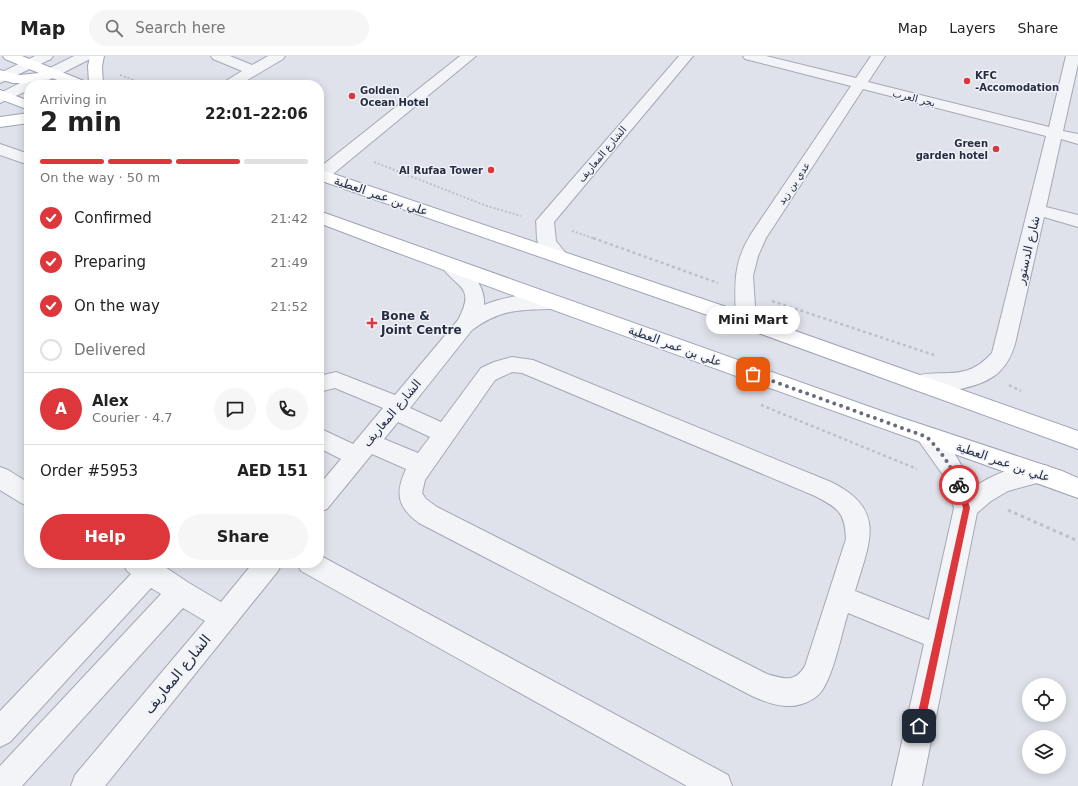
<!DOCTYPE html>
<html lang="en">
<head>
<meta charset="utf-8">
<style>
	:root { --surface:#fff; --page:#f6f6f6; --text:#222; --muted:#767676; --line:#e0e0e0; --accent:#dd373b }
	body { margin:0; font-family:"DejaVu Sans","Noto Naskh Arabic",sans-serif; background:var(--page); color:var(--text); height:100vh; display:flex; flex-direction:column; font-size:15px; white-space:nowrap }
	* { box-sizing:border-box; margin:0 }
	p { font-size:13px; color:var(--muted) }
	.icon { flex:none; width:22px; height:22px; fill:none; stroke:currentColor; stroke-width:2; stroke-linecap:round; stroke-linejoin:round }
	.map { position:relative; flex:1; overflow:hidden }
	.drawer { position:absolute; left:24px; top:24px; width:300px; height:488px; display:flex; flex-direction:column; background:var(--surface); border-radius:16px; box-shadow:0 2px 10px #0003 }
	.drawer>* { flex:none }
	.tools { position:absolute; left:1022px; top:622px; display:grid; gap:8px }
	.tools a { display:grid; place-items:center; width:44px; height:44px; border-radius:50%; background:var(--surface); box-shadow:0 2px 10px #0003; font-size:20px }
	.pin { position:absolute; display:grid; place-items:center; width:34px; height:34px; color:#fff; margin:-17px; border-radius:8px; box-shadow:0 2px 6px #0006 }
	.courier { position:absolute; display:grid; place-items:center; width:40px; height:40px; margin:-20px; border:3px solid #dd373b; border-radius:50%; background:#fff; color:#222; box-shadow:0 1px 5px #0007 }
	.bubble { position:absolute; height:28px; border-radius:14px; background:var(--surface); box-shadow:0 2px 10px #0003; font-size:13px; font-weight:700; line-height:28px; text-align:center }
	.summary em { font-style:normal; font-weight:700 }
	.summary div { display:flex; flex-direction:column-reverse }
	.summary { display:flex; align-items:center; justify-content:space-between; height:68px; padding:0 16px }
	h1 { font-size:26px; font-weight:700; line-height:30px }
	.bar { display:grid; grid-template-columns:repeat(4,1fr); gap:6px 4px; align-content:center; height:48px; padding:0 16px }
	.bar i { height:5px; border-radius:3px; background:var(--line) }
	.bar .on { background:var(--accent) }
	.bar p { grid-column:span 4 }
	.line { display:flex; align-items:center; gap:10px; padding:0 16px; border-top:1px solid var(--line) }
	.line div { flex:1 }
	.round { display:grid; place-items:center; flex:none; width:42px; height:42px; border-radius:21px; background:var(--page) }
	ol { padding:0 16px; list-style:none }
	li { display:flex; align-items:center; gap:12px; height:44px }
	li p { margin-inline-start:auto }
	li .icon { padding:4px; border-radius:50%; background:var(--accent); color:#fff; stroke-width:4 }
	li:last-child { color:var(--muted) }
	li i { width:22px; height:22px; border:2px solid var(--line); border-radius:50% }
	.cta { display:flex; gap:8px; margin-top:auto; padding:8px 16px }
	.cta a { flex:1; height:46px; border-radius:24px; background:var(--accent); color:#fff; font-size:16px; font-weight:700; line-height:46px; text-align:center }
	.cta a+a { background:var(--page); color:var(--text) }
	header { display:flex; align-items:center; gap:24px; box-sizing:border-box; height:56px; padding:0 20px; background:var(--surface); border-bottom:1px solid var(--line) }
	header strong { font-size:19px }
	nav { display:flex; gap:22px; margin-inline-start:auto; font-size:14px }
	.search { width:280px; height:36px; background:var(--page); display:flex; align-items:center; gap:10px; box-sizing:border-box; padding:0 14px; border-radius:22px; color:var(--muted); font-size:15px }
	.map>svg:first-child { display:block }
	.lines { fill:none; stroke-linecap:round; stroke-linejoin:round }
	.minor-casing { stroke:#a4a8b5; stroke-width:2 }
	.major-casing { stroke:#9da4b7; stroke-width:2 }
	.path-far2 { stroke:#bec0c9; stroke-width:2; stroke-dasharray:2 2; stroke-linecap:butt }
	.path-far1 { stroke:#bec0c9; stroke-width:2.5; stroke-dasharray:3 3; stroke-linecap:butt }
	.path { stroke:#bec0c9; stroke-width:3; stroke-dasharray:3.5 3.5; stroke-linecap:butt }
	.minor { fill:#f3f4f8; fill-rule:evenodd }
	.major { fill:#fff; fill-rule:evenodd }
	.route { fill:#dd373b }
	.done { stroke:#676c7d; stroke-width:4; stroke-dasharray:0 7.2 }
	.poi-dot { fill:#dd373b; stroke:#eff2f7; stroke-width:1.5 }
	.labels { text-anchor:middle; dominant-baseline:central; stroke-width:3; stroke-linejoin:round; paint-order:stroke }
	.far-poi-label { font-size:10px; font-weight:bold; fill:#262d43; stroke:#eff2f7; text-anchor:start }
	.far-street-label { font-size:10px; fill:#262d43; stroke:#eff2f7 }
	.street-label { font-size:12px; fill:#262d43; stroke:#eff2f7 }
	.poi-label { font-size:12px; font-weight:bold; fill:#262d43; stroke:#eff2f7; text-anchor:start }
	.near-street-label { font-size:14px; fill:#262d43; stroke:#eff2f7 }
</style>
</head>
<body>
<header>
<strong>Map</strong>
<div class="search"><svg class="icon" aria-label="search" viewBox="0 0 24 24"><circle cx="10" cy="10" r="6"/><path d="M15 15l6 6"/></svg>Search here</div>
<nav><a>Map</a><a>Layers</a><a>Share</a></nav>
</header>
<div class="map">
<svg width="1078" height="730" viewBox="0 0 1078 730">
	<rect width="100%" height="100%" fill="#dfe2ea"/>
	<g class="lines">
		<defs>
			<path id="minor" d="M35 0H53L51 3 0 27V17Z
				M74 0H92L90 3 39 29H29V34L0 47V37Z
				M211 0H230L252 9 268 0H285L283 3 239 29H222L224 26 242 15 213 3Z
				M460 0H476L327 123H319V112Z
				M679 0H693L554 166 556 185 568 200 565 204C554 207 543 199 538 187 536 181 537 172 536 165Z
				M743 0H766L856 22 871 0H885L868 26 1049 71 1066 0H1078V8L1063 75 1078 78V88L1061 83 1046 151 1078 159V171L1044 161 1015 288C1012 298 1008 307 1000 315 983 333 934 340 912 333L908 327 912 321C943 311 964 328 992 297L1046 80 863 33 766 182 758 200 753 220 756 265 753 270 746 272 739 270 736 265C735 232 732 208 751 178L851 30 745 3Z
				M0 88 29 98V109L0 99Z
				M450 203C468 208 486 230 484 249 503 241 536 235 557 241L560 246 557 251 550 253C516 254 500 254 472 274L410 352 441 366 481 312 494 306 512 301 533 304 831 426C888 454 869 487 855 535L929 564 954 452 943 419 916 381 919 374C922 374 925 372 928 372 946 374 966 417 972 433 988 420 1028 403 1048 410L1052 417 1048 424 1008 435 991 445 977 457 922 730H892L924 588 848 557C841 579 834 618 821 636 814 645 798 651 787 650 775 650 763 645 752 640L419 467C397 451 395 437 406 413L372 398 327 453 319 456V429L341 403 319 392V372L353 388 383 352 335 332 319 336V320L336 316 395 339 458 264C477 228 455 233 441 209L443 205ZM512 316 522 317 815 440C838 452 845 456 846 483L805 610C795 627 784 623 767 618L437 451 426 443 422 437 425 424 495 324ZM398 366 430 381 418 397 384 383Z
				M0 411 8 414 29 427V450L21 447 0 434Z
				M319 499 728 719 732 730H687L301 515 297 507H319Z
				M123 507H159L189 527 221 546 253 507H282L278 515 105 730H71L75 719 205 565 183 552 22 730H0V710L161 538 151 532 10 686 0 691V655L131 518 127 515Z"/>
			<path id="major" d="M3 0H22L89 27 88 10 90 0H104L102 10 103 29H70L52 22 26 27H13L2 24 0 23V14L20 19 39 17 5 3Z
				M0 34 29 45V54L0 43Z
				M29 57V67L0 71V61Z
				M319 113 753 260 1078 375V393L739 270 319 124Z
				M319 155 887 357 1062 415 1078 422V442C846 359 613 277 382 191L319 167Z"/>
		</defs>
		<use href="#minor" class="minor-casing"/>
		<use href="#major" class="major-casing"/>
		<path class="path-far2" d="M120 19 148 29
			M374 106 487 150 521 160
			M572 175 596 183"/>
		<path class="path-far1" d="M593 182 718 227
			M772 245 934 299
			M1009 329 1021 335
			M761 349 917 413"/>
		<path class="path" d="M1008 454 1078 485"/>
		<use href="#minor" class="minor"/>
		<use href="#major" class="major"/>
	</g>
	<path class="route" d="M959 426 963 429 970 452 924 670 922 673 919 675 916 673 915 670 963 452 956 429Z"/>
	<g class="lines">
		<path class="done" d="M753 318 927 381C941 396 951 409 959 429"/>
	</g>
	<g class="poi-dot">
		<circle cx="967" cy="25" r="4"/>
		<circle cx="352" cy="40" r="4"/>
		<circle cx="996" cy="93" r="4"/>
		<circle cx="491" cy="114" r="4"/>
		<path d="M370 261h4v4h4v4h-4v4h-4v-4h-4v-4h4z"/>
	</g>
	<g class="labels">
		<g class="far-poi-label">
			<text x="975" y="19">KFC<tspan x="975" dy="12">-Accomodation</tspan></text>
			<text x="360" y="34">Golden<tspan x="360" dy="12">Ocean Hotel</tspan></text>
			<text x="988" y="87" text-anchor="end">Green<tspan x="988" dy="12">garden hotel</tspan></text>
			<text x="483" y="114" text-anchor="end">Al Rufaa Tower</text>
		</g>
		<g class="far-street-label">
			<text transform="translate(914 42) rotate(14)">بحر العرب</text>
			<text transform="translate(602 98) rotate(-50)">الشارع المعاريف</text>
			<text transform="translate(794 127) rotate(-56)">عدي بن زيد</text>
		</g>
		<g class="street-label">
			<text transform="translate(381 140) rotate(19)">علي بن عمر العطية</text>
			<text transform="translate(1028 194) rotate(-77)">شارع الدستور</text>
			<text transform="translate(675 290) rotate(20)">علي بن عمر العطية</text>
			<text transform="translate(392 357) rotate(-50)">الشارع المعاريف</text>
			<text transform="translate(1003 406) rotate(19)">علي بن عمر العطية</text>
		</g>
		<g class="poi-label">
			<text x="381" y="260">Bone &amp;<tspan x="381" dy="14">Joint Centre</tspan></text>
		</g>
		<g class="near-street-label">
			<text transform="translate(177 618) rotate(-51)">الشارع المعاريف</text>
		</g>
	</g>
</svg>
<div class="tools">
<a><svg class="icon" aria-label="locate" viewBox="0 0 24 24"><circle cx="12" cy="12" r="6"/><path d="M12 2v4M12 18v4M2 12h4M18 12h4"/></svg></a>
<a><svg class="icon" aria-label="layers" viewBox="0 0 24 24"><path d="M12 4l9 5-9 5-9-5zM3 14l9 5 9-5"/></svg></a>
</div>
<div class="pin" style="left:753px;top:318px;background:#ea580c"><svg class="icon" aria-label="bag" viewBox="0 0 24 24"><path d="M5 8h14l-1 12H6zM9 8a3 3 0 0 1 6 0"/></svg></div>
<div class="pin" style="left:919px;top:670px;background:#1f2937"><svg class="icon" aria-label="home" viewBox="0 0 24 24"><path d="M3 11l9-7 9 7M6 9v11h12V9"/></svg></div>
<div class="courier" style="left:959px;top:429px"><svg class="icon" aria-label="bike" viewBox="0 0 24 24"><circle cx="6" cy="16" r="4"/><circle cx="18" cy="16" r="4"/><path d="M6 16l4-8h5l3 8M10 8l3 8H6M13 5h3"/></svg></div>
<div class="bubble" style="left:706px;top:250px;width:94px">Mini Mart</div>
<section class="drawer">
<div class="summary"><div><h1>2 min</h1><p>Arriving in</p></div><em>22:01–22:06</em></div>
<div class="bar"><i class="on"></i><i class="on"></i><i class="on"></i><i></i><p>On the way · 50 m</p></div>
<ol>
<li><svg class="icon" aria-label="check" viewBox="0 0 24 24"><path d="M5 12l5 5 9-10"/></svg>Confirmed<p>21:42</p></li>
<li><svg class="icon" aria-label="check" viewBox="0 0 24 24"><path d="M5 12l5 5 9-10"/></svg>Preparing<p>21:49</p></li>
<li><svg class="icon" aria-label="check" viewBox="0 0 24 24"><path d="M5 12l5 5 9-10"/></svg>On the way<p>21:52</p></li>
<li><i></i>Delivered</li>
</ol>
<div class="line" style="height:72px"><b class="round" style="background:var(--accent);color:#fff">A</b><div><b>Alex</b><p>Courier · 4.7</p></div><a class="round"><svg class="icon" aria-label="chat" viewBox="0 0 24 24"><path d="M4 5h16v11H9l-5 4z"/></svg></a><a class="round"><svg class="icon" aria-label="phone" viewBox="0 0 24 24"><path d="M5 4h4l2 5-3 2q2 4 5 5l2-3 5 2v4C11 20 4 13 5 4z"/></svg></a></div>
<div class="line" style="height:52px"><div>Order #5953</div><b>AED 151</b></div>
<div class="cta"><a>Help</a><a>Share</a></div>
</section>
</div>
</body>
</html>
